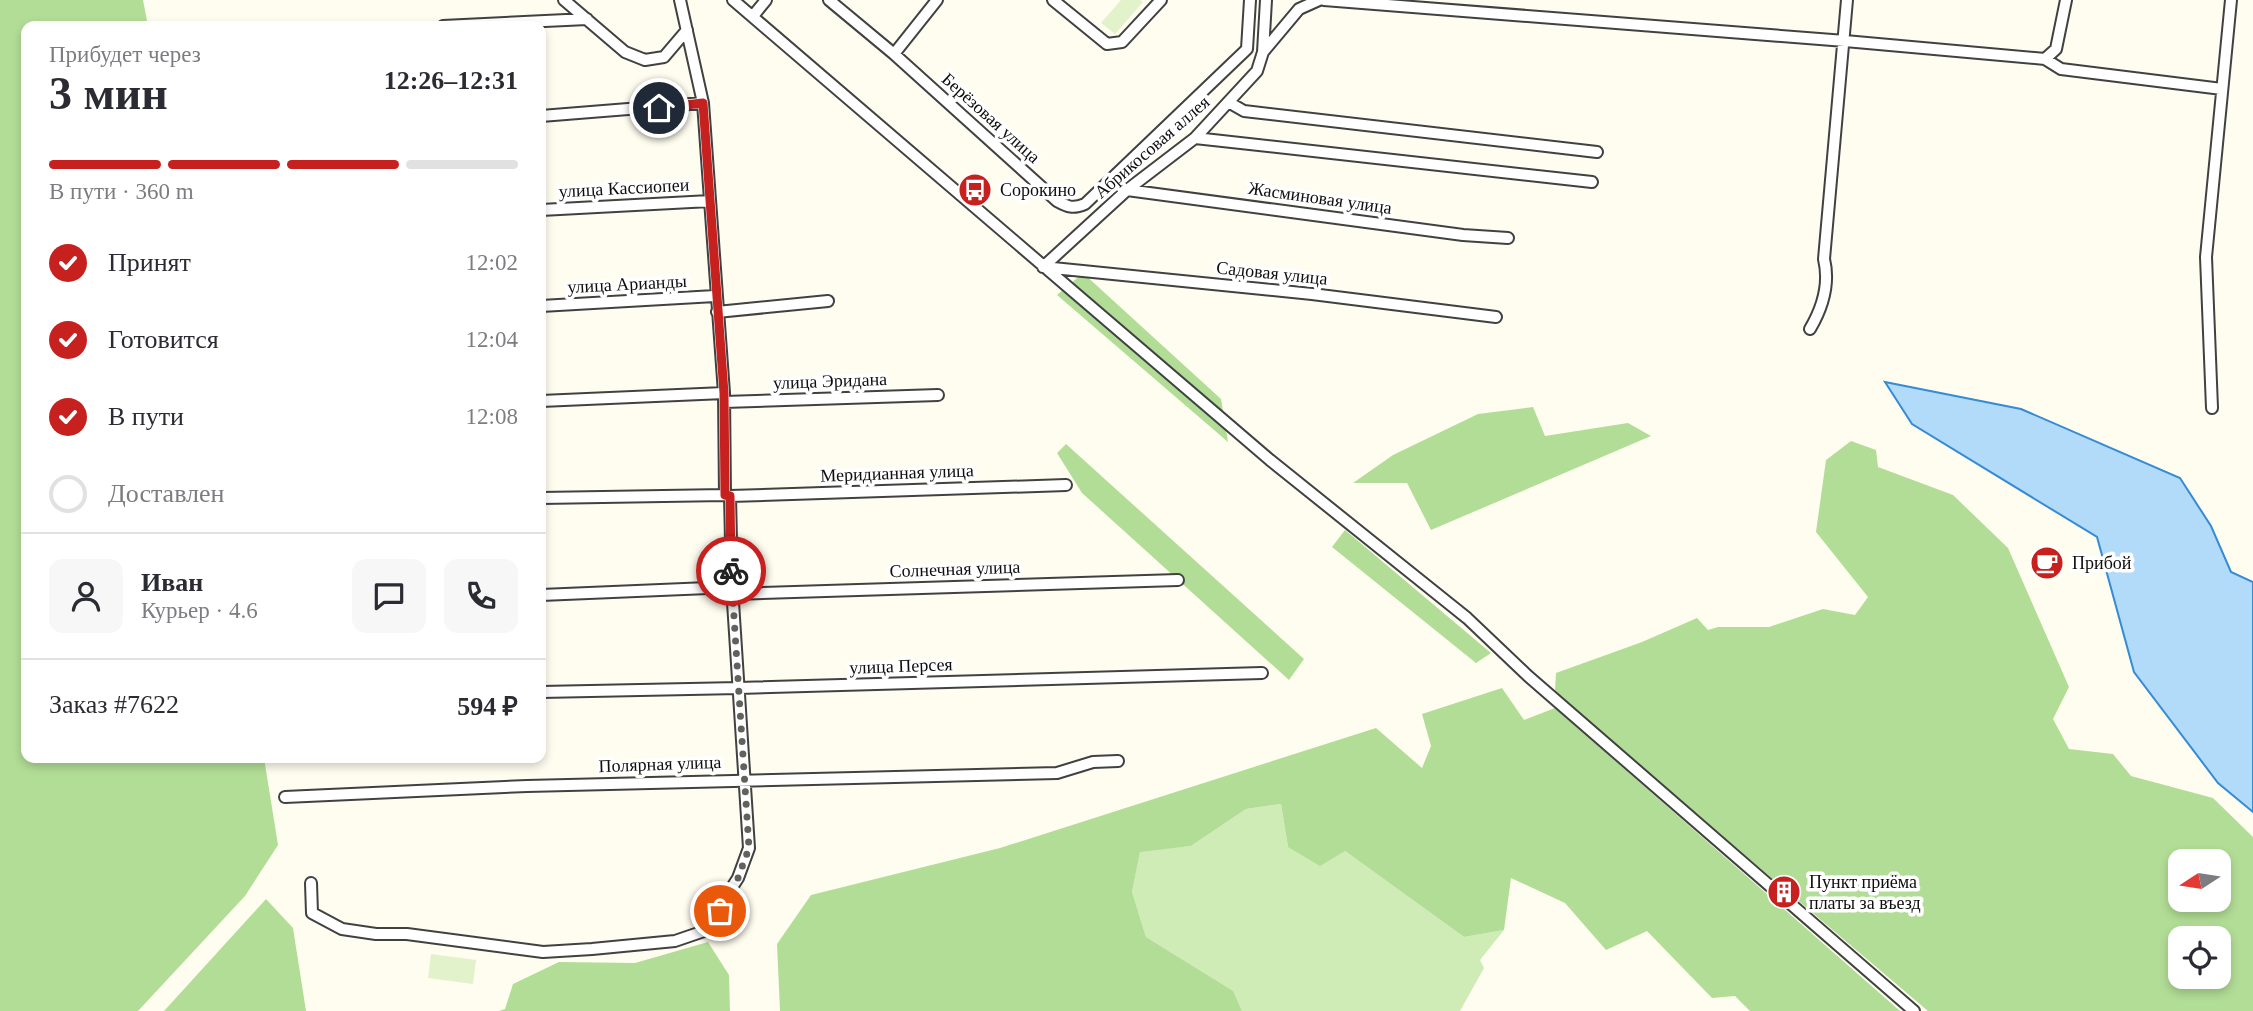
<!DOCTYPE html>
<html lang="ru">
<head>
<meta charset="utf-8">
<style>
	:root { --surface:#fff; --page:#f7f7f7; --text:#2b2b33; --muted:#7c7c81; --line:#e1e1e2; --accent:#c6211f }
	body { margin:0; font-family:"Times New Roman",serif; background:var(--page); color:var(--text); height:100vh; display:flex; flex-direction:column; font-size:26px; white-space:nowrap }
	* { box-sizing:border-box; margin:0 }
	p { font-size:23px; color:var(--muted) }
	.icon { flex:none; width:38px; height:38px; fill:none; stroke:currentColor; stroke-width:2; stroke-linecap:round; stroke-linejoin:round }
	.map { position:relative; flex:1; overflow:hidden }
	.side { position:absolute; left:21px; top:21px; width:525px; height:742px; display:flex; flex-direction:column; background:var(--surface); border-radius:14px; box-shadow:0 4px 10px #0003 }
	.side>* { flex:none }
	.needle { width:46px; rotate:258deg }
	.tools { position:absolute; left:2168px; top:849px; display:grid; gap:14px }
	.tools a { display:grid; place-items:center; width:63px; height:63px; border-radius:14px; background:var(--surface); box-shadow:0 4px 10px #0003; font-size:35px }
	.pin { position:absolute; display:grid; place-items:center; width:60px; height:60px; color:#fff; margin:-30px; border:4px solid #fff; border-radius:50%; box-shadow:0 2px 7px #0007 }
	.courier { position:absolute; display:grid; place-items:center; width:70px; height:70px; margin:-35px; border:5px solid #c6211f; border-radius:50%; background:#fff; color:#222; box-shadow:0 2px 9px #0007 }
	.head em { font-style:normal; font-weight:700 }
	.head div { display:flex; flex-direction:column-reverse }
	.head { display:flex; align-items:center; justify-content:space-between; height:119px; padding:0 28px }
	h1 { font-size:46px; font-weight:700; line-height:52px }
	.bar { display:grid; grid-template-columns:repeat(4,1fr); gap:10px 7px; align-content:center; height:84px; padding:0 28px }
	.bar i { height:9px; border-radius:5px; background:var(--line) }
	.bar .selected { background:var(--accent) }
	.bar p { grid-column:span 4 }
	.line { display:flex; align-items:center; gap:18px; padding:0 28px; border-top:2px solid var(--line) }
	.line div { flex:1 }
	.round { display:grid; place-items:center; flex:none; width:74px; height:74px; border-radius:14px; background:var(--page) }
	ol { padding:0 28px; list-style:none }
	li { display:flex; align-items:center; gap:21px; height:77px }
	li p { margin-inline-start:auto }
	li .icon { padding:7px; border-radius:50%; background:var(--accent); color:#fff; stroke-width:4 }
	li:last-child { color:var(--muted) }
	li i { width:38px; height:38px; border:4px solid var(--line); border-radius:50% }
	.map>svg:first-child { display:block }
	.green { fill:#cfecb7 }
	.forest { fill:#b2dd96; fill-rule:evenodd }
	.pitch { fill:#e2f2ca }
	.water { fill:#b2daf9; stroke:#358bd4; stroke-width:2 }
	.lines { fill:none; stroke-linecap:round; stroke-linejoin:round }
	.street-casing { stroke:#414141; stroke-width:14 }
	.street { stroke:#fff; stroke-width:10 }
	.done { stroke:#62625d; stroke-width:7; stroke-dasharray:0 12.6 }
	.route { stroke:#c6211f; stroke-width:9 }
	.labels { text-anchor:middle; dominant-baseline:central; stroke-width:7; stroke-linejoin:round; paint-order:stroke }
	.street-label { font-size:18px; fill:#0e0e0e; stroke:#fff }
	.poi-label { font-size:18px; fill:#0e0e0e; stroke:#fff; text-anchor:start }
</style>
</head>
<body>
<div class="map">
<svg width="2253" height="1011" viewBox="0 0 2253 1011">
	<rect width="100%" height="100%" fill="#fffdf0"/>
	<path class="green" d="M1281 804 1288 847 1345 851 1464 937 1504 930 1480 960 1484 968 1460 1011H1242L1232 991 1146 937 1132 892 1140 851 1191 846 1246 809Z"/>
	<path class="forest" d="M0 0H143L148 26H26V758H264L278 845 245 896 138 1011H0Z
		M1083 273 1221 399 1228 442 1057 295Z
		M1533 407 1545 436 1628 423 1651 436 1431 530 1407 483H1353L1393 455 1478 414Z
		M1851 441 1876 450 1878 467 1953 495 2008 548 2069 687 2053 719 2069 749 2113 754 2131 776 2213 798 2253 837V1011H1928L1569 706 1555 690 1556 673 1642 642 1697 618 1708 630 1718 627H1769L1823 609 1855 615 1868 597 1816 532 1826 460ZM2180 861H2219V900H2180ZM2180 938H2219V976H2180Z
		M1066 444 1304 659 1289 680 1082 493 1057 453Z
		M1345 530 1491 653 1476 663 1332 547Z
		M1502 688 1524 720 1555 708 1900 1011H1750L1735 996 1712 998 1647 931 1606 950 1565 903 1511 878 1504 930 1464 937 1345 851 1320 866 1288 847 1281 804 1246 809 1191 846 1140 852 1132 892 1146 937 1233 991 1242 1011H780L777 944 811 895 1000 848 1376 728 1422 768 1431 746 1422 714Z
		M266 899 293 928 306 1011H164Z
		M708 942 729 975 730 1011H499L505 1009 513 984 559 962 635 963Z"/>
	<path class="pitch" d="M1121 0H1140L1143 2 1115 34 1101 23Z
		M431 954 476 960 473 984 428 978Z"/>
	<path class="water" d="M1885 382 2021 409 2180 478 2211 526 2231 572 2253 582V812L2218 783 2134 672 2097 537 1912 424Z"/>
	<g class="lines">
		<defs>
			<path id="street" d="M564 0 625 52 645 60 664 57 687 30
				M733 0 1270 460 1467 618 1528 676 1914 1011
				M829 0 894 54 1057 201C1068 207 1073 209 1085 204L1247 49 1250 0
				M1053 0 1107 44 1122 42 1161 0
				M1324 0 1845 41 2045 59 2056 49 2066 0
				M753 16 766 0
				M443 26 587 19
				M1263 52 1299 9 1319 0
				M894 54 937 0
				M2045 59 2061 69 2222 89
				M1230 103 1244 111 1597 152
				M541 116 703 103
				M1195 138 1592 182
				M1127 190 1463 235 1508 238
				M541 210 710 201
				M1043 267 1312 294 1496 317
				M1043 267 1127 190 1195 138 1257 71 1263 52 1266 0
				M541 306 715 296
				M717 312 828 301
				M1810 329C1823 307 1830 284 1824 259L1847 0
				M541 401 724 393
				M724 402 938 395
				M2212 408 2206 257 2231 0
				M730 496 1066 485
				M541 498 725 495
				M734 594 1178 580
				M541 595 732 587
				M541 692 739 688 1262 673
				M285 797 527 786 1057 773 1093 762 1118 761
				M311 883 312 913 342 929 376 934H407L543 952 592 949 675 941 713 928 727 895 738 878 749 848 732 587 730 496 725 495 724 393 703 103 680 0"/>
		</defs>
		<use href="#street" class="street-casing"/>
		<use href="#street" class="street"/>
	</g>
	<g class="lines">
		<path class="done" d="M720 911 727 895 738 878 749 848 731 571"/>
		<path class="route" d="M659 108 703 103 724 393 725 495 730 496 731 571"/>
	</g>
	<defs>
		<symbol id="bus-disc" viewBox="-11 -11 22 22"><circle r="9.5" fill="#c6211f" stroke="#fff"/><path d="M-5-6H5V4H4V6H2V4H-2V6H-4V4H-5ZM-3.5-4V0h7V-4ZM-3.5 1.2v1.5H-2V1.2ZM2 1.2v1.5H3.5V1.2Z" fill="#fff"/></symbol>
		<symbol id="cafe-disc" viewBox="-11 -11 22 22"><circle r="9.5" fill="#c6211f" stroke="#fff"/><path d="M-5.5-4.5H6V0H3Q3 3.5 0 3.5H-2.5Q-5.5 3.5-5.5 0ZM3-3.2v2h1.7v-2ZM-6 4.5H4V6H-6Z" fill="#fff"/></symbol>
		<symbol id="building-disc" viewBox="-11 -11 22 22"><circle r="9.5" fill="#c6211f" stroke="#fff"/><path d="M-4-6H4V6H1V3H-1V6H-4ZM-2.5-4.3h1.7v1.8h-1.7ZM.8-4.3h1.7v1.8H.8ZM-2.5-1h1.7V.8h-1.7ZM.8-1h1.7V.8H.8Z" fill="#fff"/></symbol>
	</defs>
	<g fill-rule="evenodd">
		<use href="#bus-disc" x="956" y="171" width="38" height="38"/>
		<use href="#cafe-disc" x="2028" y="544" width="38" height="38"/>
		<use href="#building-disc" x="1765" y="873" width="38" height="38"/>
	</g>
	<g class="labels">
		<g class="street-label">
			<text transform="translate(991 118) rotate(42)">Берёзовая улица</text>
			<text transform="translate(1152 147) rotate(-41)">Абрикосовая аллея</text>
			<text transform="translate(624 188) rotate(-3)">улица Кассиопеи</text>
			<text transform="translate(1320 198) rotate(8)">Жасминовая улица</text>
			<text transform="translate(1272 273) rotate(6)">Садовая улица</text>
			<text transform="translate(627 284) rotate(-3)">улица Арианды</text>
			<text transform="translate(830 381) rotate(-2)">улица Эридана</text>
			<text transform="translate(897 473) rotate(-2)">Меридианная улица</text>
			<text transform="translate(955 569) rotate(-2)">Солнечная улица</text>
			<text transform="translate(901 666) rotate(-2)">улица Персея</text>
			<text transform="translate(660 764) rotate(-2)">Полярная улица</text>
		</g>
		<g class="poi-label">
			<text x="1000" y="190">Сорокино</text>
			<text x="2072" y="563">Прибой</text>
			<text x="1809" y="882">Пункт приёма<tspan x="1809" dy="21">платы за въезд</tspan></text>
		</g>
	</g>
</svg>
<div class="tools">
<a><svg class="needle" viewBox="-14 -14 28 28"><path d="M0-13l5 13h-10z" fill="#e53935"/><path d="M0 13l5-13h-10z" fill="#7c7c81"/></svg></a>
<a><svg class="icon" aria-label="locate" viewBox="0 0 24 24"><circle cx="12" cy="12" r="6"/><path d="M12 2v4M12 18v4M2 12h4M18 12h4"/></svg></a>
</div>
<div class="pin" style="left:720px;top:911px;background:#ea580c"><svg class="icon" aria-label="bag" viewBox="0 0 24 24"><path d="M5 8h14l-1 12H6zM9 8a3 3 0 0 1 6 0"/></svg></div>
<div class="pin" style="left:659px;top:108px;background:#1f2937"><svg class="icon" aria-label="home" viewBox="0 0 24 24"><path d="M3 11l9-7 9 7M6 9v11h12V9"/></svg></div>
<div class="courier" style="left:731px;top:571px"><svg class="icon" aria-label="bike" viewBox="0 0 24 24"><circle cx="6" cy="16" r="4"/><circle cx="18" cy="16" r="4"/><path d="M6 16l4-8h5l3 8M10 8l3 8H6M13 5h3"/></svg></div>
<section class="side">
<div class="head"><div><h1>3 мин</h1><p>Прибудет через</p></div><em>12:26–12:31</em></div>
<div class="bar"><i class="selected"></i><i class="selected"></i><i class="selected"></i><i></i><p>В пути · 360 m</p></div>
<ol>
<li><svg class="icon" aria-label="check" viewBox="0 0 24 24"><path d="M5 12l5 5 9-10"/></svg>Принят<p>12:02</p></li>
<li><svg class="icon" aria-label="check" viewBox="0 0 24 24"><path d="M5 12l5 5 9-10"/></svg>Готовится<p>12:04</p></li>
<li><svg class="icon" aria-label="check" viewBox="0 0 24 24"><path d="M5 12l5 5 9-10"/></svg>В пути<p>12:08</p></li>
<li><i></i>Доставлен</li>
</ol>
<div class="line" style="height:126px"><a class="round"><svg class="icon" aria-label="person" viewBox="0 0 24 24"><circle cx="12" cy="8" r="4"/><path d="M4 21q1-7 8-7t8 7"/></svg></a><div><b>Иван</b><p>Курьер · 4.6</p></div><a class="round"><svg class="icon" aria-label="chat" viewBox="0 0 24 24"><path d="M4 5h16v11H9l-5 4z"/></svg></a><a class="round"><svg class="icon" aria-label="phone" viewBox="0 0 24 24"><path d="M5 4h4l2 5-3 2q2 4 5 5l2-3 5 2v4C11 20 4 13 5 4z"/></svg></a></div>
<div class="line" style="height:91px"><div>Заказ #7622</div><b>594 ₽</b></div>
</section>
</div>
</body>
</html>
